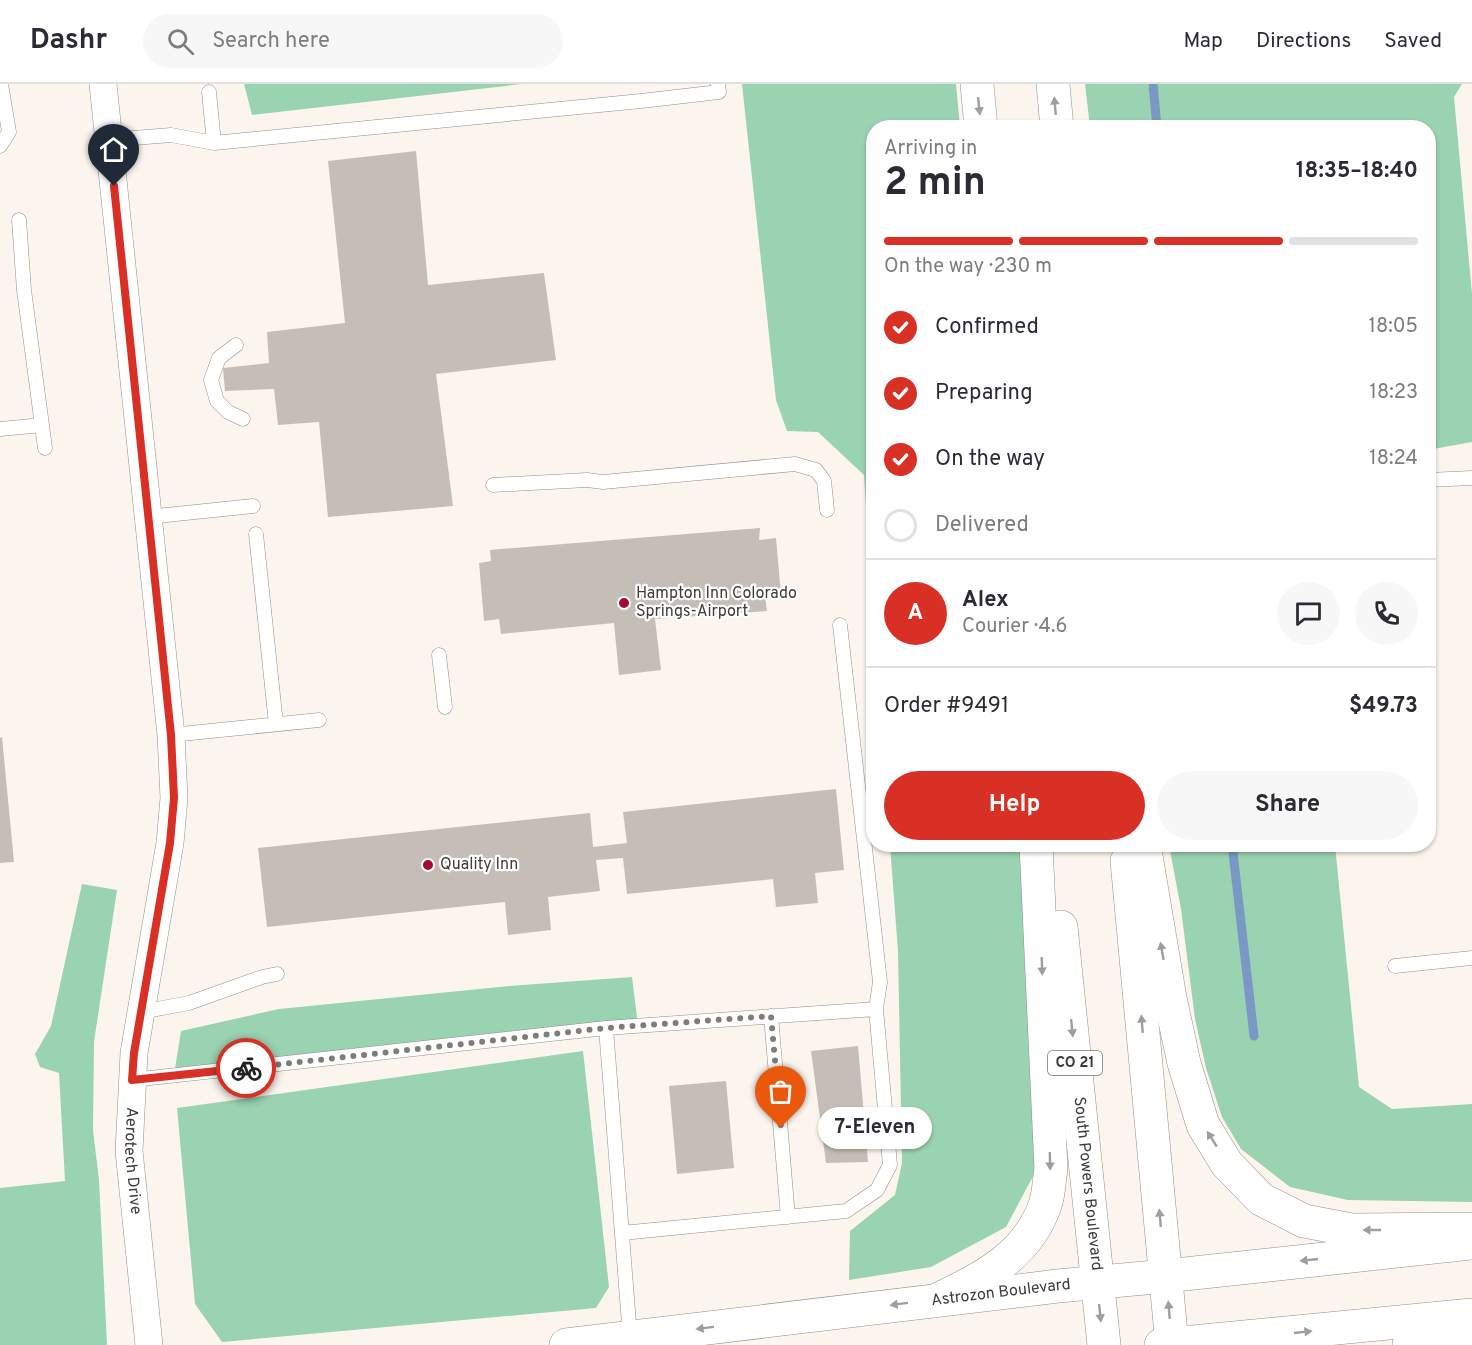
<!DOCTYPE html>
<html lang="en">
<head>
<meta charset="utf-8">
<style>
	:root { --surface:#fff; --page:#f7f7f7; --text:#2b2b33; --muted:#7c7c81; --line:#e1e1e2; --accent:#d93025 }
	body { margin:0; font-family:Overpass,sans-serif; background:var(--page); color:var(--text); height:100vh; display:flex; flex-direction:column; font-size:22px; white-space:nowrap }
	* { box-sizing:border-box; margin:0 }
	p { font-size:20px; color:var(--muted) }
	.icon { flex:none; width:33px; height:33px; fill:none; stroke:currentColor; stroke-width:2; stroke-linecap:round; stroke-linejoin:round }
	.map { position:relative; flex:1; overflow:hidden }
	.details { position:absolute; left:866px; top:36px; width:570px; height:732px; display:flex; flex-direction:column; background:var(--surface); border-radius:24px; box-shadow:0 2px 4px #0004 }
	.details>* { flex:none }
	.pin { position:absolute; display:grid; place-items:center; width:51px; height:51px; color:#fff; margin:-62px -26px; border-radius:50% 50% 50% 0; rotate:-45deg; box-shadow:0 0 6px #0007 }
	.pin .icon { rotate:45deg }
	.courier { position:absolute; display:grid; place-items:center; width:60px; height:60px; margin:-30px; border:4px solid #d93025; border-radius:50%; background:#fff; color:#222; box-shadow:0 2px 8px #0007 }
	.bubble { position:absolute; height:42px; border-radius:21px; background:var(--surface); box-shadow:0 2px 4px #0004; font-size:20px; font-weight:700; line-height:42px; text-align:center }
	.summary em { font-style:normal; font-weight:700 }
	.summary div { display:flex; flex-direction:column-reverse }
	.summary { display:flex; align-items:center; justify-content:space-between; height:102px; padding:0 18px }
	h1 { font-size:39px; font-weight:700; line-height:45px }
	.bar { display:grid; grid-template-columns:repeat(4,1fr); gap:9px 6px; align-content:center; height:72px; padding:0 18px }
	.bar i { height:8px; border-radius:4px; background:var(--line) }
	.bar .current { background:var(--accent) }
	.bar p { grid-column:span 4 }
	.line { display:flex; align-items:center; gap:15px; padding:0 18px; border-top:2px solid var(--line) }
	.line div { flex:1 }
	.round { display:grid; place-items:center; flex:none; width:63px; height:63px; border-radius:32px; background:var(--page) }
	ol { padding:0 18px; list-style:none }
	li { display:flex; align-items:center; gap:18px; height:66px }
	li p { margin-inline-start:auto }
	li .icon { padding:6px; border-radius:50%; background:var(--accent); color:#fff; stroke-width:4 }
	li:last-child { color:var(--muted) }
	li i { width:33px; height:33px; border:3px solid var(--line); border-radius:50% }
	.primary-button { display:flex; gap:12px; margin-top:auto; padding:12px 18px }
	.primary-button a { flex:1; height:69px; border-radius:36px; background:var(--accent); color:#fff; font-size:24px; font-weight:700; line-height:69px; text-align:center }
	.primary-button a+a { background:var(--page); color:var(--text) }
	header { display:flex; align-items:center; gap:36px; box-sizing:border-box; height:84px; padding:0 30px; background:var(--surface); border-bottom:2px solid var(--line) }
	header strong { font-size:28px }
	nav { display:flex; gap:33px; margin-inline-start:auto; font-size:21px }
	.search { width:420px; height:54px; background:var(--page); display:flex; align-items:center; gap:15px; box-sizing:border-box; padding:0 21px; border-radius:33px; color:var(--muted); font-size:22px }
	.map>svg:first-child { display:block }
	.green { fill:#9ad3b1 }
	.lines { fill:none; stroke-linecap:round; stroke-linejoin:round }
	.stream { stroke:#7998c4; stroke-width:9 }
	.building { fill:#c5beb7 }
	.lane-casing { stroke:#958e88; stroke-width:15 }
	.street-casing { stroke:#958e88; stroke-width:28 }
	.secondary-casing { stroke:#958e88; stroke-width:34 }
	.highway-casing { stroke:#958e88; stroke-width:34 }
	.lane { stroke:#fff; stroke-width:14 }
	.street { stroke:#fff; stroke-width:27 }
	.secondary { stroke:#fff; stroke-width:33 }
	.highway { stroke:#fff; stroke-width:33 }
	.oneway { fill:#9e9e9c }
	.done { stroke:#807d78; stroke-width:6; stroke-dasharray:0 10.8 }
	.route { stroke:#d93025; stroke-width:8 }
	.poi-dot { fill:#a60b38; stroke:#fff; stroke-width:2 }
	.labels { text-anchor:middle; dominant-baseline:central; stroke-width:4.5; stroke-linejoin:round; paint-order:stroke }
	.shield { fill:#fff; stroke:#787674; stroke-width:1.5 }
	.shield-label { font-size:15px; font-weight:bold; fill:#3e3c39 }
	.poi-label { font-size:16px; fill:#3e3c39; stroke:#fff; text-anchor:start }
	.street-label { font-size:16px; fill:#3e3c39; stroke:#fff }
</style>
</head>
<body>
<header>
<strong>Dashr</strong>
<div class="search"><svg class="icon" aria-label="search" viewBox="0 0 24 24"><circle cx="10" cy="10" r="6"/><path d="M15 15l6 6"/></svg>Search here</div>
<nav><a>Map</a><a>Directions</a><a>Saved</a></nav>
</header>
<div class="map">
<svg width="1472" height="1261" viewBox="0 0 1472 1261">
	<rect width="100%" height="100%" fill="#fcf5ee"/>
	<path class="green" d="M244 0H522L252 31Z
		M742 0H956L960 43 873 44V525L864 391 818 348 787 347 776 316Z
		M1085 0H1462L1454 13 1472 210V358L1428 366V44L1090 43Z
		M890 761H1022L1038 1083 1006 1143 931 1183 849 1196 850 1147 895 1111 902 1079 898 867Z
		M1169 761H1335L1359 1003 1392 1025 1472 1020V1118L1348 1116 1290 1103 1241 1065 1222 1033 1206 984 1195 935 1181 825Z
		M82 800 117 806 94 958 93 1046 99 1096 107 1261H0V1104L65 1097 59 989 40 983 35 970 51 942Z
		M632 893 638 941 174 991 181 947 279 925 509 902Z
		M583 967 609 1203 596 1224 222 1258 195 1220 177 1024Z"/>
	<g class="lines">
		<path class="stream" d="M1153 0 1157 44
			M1232 760 1254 952"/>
	</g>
	<path class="building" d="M416 67 428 201 544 189 556 276 436 290 453 422 328 433 319 338 278 341 274 305 225 307 223 284 269 279 267 248 345 239 328 77Z
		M760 444 759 456 776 454 781 510 765 512 767 527 655 535 661 586 619 591 614 539 501 550 499 535 484 537 479 479 491 477 490 466Z
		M2 653 14 778 0 779V654Z
		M836 705 844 786 815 789 818 819 776 823 773 795 627 810 623 774 596 776 600 807 548 813 551 846 508 851 505 818 267 843 258 764 590 729 593 763 627 759 623 728Z
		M858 962 868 1078 826 1079 811 967Z
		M726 997 734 1084 677 1090 669 1002Z"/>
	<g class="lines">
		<defs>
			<path id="lane" d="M209 8 214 59
				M109 56 171 51 214 59 641 17 719 8 718 0
				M0 62 9 48 1 0
				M19 136 24 206 45 364
				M236 261 219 274 211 296 217 317 228 328 243 335
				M0 345 42 341
				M1428 396 1472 394
				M493 401 587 396 603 398 795 380 816 386 824 397 827 426
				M147 433 253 422
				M256 450 276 640
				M840 541 880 898 876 925
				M439 571 445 623
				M171 651 319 636
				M1395 882 1472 874
				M141 928 189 919 262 893 277 890
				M771 932 788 1133
				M606 944 876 925 890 1081 877 1106 846 1127 622 1149
				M132 996 606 944 630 1253"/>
			<g id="street">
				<path id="s1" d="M103 0 171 651 174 714 170 759 134 969 129 1067 149 1261"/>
			</g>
			<g id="secondary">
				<path id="s2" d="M566 1261 1058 1202 1166 1192 1472 1159"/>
				<path d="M1161 1261 1472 1231"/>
			</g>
			<g id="highway">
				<path d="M977 0 981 44"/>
				<path d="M1053 0 1057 44"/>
				<path d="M1144 760 1170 914 1184 979 1203 1041 1227 1080 1261 1115 1304 1137 1352 1146 1472 1145"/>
				<path d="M1127 777 1172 1261"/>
				<path id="s3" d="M1061 843 1104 1261"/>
				<path d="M937 1216C982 1194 1027 1173 1045 1121 1049 1110 1049 1096 1051 1085L1036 760"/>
				<path d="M1409 1261 1472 1245"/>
			</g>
		</defs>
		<use href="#lane" class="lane-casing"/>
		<use href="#street" class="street-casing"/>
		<use href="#secondary" class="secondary-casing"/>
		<use href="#highway" class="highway-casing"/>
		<use href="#lane" class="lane"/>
		<use href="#street" class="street"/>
		<use href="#secondary" class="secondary"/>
		<use href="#highway" class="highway"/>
	</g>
	<defs><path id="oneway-solid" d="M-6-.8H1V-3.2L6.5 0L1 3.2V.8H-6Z" transform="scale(1.5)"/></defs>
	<g class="oneway">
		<use href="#oneway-solid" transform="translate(979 22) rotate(84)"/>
		<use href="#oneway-solid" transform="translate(1055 22) rotate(-95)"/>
		<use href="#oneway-solid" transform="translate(1162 867) rotate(-100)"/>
		<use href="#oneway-solid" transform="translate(1042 882) rotate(88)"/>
		<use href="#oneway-solid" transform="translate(1142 940) rotate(-95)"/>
		<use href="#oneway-solid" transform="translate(1072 944) rotate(84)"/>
		<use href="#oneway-solid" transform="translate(1212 1055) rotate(-122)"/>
		<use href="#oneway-solid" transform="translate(1050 1077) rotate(89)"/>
		<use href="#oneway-solid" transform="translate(1160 1134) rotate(-95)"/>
		<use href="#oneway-solid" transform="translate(1372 1146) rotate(180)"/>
		<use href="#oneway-solid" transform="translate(1309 1176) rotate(174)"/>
		<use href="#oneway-solid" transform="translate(899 1220) rotate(173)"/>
		<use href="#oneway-solid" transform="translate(1169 1226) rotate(-95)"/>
		<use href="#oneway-solid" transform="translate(1100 1229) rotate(84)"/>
		<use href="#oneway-solid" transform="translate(705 1244) rotate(173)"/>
		<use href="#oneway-solid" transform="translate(1303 1248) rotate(-6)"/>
	</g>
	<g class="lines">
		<path class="done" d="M246 984 606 944 771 932 781 1044"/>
		<path class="route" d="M114 102 171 651 174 714 170 759 134 969 132 996 246 984"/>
	</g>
	<g class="poi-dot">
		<circle cx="624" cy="519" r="6"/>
		<circle cx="428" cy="781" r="6"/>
	</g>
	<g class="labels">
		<rect class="shield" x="1048" y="967" width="54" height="24" rx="4.5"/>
		<g class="shield-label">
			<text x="1075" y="979">CO 21</text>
		</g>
		<g class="poi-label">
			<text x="636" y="510">Hampton Inn Colorado<tspan x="636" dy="18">Springs-Airport</tspan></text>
			<text x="440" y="781">Quality Inn</text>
		</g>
		<g class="street-label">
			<text stroke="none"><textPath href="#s1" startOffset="1084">Aerotech Drive</textPath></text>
			<text stroke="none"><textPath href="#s3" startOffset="258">South Powers Boulevard</textPath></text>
			<text stroke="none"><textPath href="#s2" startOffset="438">Astrozon Boulevard</textPath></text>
		</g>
	</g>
</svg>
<div class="pin" style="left:781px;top:1044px;background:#ea580c"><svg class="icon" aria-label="bag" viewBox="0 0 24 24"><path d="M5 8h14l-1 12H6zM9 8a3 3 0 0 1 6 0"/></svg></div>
<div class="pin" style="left:114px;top:102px;background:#1f2937"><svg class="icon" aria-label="home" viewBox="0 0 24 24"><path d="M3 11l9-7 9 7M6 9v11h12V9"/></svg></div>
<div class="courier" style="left:246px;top:984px"><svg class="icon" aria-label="bike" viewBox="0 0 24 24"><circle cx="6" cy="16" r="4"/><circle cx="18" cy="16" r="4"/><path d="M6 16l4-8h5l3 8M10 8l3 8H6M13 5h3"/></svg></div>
<div class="bubble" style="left:818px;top:1023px;width:114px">7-Eleven</div>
<section class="details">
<div class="summary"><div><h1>2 min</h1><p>Arriving in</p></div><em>18:35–18:40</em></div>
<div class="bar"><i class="current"></i><i class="current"></i><i class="current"></i><i></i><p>On the way · 230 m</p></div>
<ol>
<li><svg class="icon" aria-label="check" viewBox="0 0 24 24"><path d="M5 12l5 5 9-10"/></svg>Confirmed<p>18:05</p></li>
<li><svg class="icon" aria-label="check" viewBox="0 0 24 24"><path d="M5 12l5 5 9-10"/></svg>Preparing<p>18:23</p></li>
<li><svg class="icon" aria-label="check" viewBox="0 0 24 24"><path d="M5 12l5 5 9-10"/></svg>On the way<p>18:24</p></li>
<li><i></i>Delivered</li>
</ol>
<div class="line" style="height:108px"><b class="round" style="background:var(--accent);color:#fff">A</b><div><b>Alex</b><p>Courier · 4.6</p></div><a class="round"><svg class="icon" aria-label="chat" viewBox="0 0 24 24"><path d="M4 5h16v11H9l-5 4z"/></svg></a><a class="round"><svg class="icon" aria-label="phone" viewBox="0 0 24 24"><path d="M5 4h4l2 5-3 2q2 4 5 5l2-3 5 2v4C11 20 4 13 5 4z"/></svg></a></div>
<div class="line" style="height:78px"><div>Order #9491</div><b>$49.73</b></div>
<div class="primary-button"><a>Help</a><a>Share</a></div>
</section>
</div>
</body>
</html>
